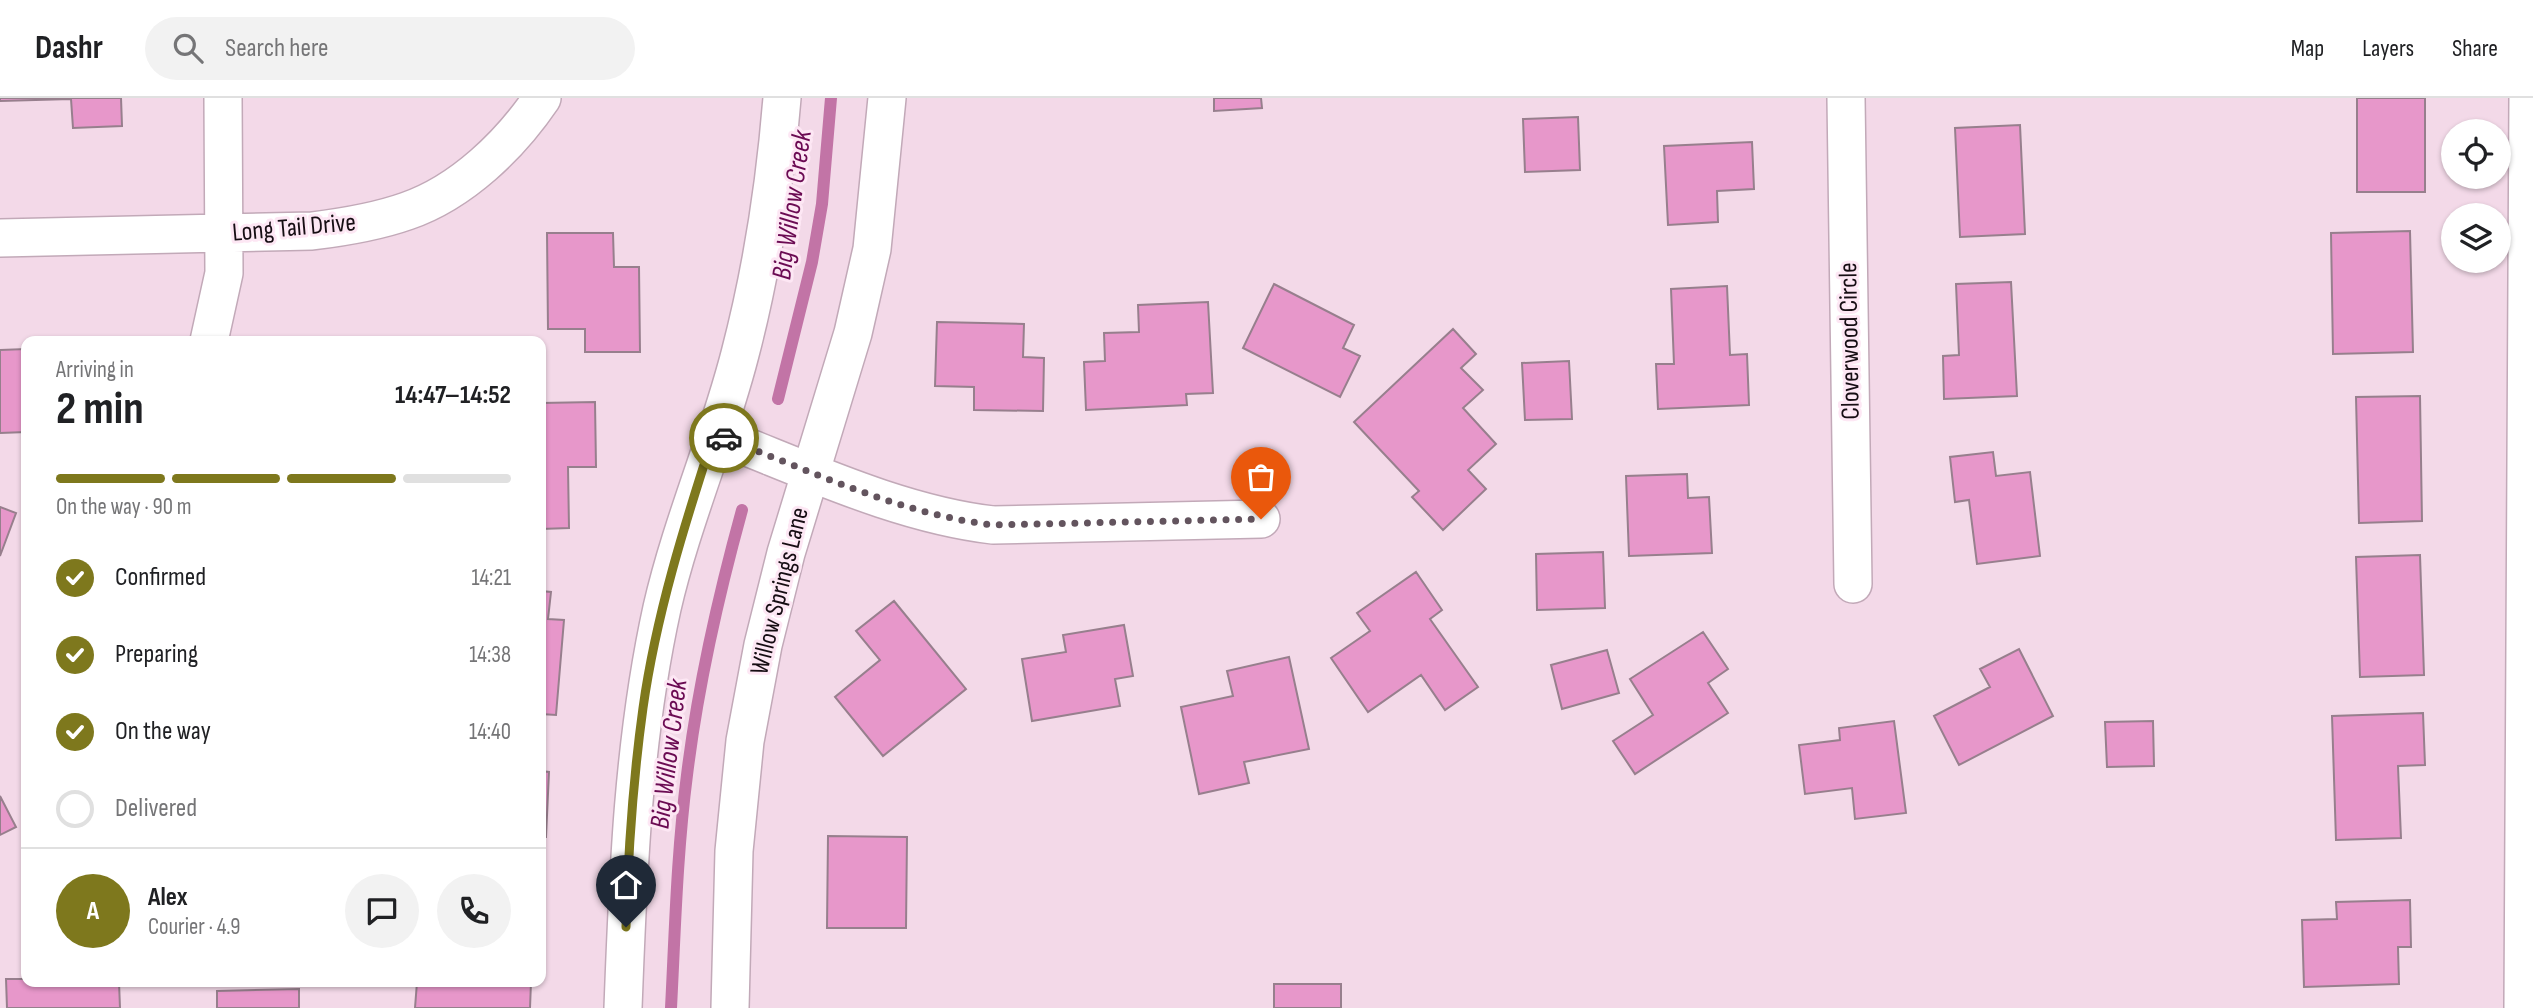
<!DOCTYPE html>
<html lang="en">
<head>
<meta charset="utf-8">
<style>
	:root { --surface:#fff; --page:#f2f2f2; --text:#202124; --muted:#757577; --line:#e0e0e0; --accent:#7e781d }
	body { margin:0; font-family:"Sofia Sans Condensed",sans-serif; background:var(--page); color:var(--text); height:100vh; display:flex; flex-direction:column; font-size:26px; white-space:nowrap }
	* { box-sizing:border-box; margin:0 }
	p { font-size:23px; color:var(--muted) }
	.icon { flex:none; width:38px; height:38px; fill:none; stroke:currentColor; stroke-width:2; stroke-linecap:round; stroke-linejoin:round }
	.map { position:relative; flex:1; overflow:hidden }
	.panel { position:absolute; left:21px; top:238px; width:525px; height:651px; display:flex; flex-direction:column; background:var(--surface); border-radius:14px; box-shadow:0 2px 5px #0004 }
	.panel>* { flex:none }
	.tools { position:absolute; left:2441px; top:21px; display:grid; gap:14px }
	.tools a { display:grid; place-items:center; width:70px; height:70px; border-radius:50%; background:var(--surface); box-shadow:0 2px 5px #0004; font-size:35px }
	.pin { position:absolute; display:grid; place-items:center; width:60px; height:60px; color:#fff; margin:-72px -30px; border-radius:50% 50% 50% 0; rotate:-45deg; box-shadow:0 0 7px #0007 }
	.pin .icon { rotate:45deg }
	.courier { position:absolute; display:grid; place-items:center; width:70px; height:70px; margin:-35px; border:5px solid #7e781d; border-radius:50%; background:#fff; color:#222; box-shadow:0 2px 9px #0007 }
	.head em { font-style:normal; font-weight:700 }
	.head div { display:flex; flex-direction:column-reverse }
	.head { display:flex; align-items:center; justify-content:space-between; height:119px; padding:0 35px }
	h1 { font-size:46px; font-weight:700; line-height:52px }
	.bar { display:grid; grid-template-columns:repeat(4,1fr); gap:10px 7px; align-content:center; height:84px; padding:0 35px }
	.bar i { height:9px; border-radius:5px; background:var(--line) }
	.bar .active { background:var(--accent) }
	.bar p { grid-column:span 4 }
	.line { display:flex; align-items:center; gap:18px; padding:0 35px; border-top:2px solid var(--line) }
	.line div { flex:1 }
	.round { display:grid; place-items:center; flex:none; width:74px; height:74px; border-radius:37px; background:var(--page) }
	ol { padding:0 35px; list-style:none }
	li { display:flex; align-items:center; gap:21px; height:77px }
	li p { margin-inline-start:auto }
	li .icon { padding:7px; border-radius:50%; background:var(--accent); color:#fff; stroke-width:4 }
	li:last-child { color:var(--muted) }
	li i { width:38px; height:38px; border:4px solid var(--line); border-radius:50% }
	header { display:flex; align-items:center; gap:42px; box-sizing:border-box; height:98px; padding:0 35px; background:var(--surface); border-bottom:2px solid var(--line) }
	header strong { font-size:33px }
	nav { display:flex; gap:38px; margin-inline-start:auto; font-size:24px }
	.search { width:490px; height:63px; background:var(--page); display:flex; align-items:center; gap:18px; box-sizing:border-box; padding:0 24px; border-radius:38px; color:var(--muted); font-size:26px }
	.map>svg:first-child { display:block }
	.lines { fill:none; stroke-linecap:round; stroke-linejoin:round }
	.stream { stroke:#c274a6; stroke-width:12 }
	.building { fill:#e797ca; stroke:#977f8d; stroke-width:2 }
	.street-casing { stroke:#c2a9b8; stroke-width:40 }
	.street { stroke:#fff; stroke-width:37 }
	.done { stroke:#63545e; stroke-width:7; stroke-dasharray:0 12.6 }
	.route { stroke:#7e781d; stroke-width:9 }
	.labels { text-anchor:middle; dominant-baseline:central; stroke-width:6; stroke-linejoin:round; paint-order:stroke }
	.street-label { font-size:26px; fill:#160d13; stroke:#fde7f4 }
	.water-label { font-size:28px; font-style:italic; fill:#6b0b53; stroke:#fde7f4 }
</style>
</head>
<body>
<header>
<strong>Dashr</strong>
<div class="search"><svg class="icon" aria-label="search" viewBox="0 0 24 24"><circle cx="10" cy="10" r="6"/><path d="M15 15l6 6"/></svg>Search here</div>
<nav><a>Map</a><a>Layers</a><a>Share</a></nav>
</header>
<div class="map">
<svg width="2533" height="910" viewBox="0 0 2533 910">
	<rect width="100%" height="100%" fill="#f3d9e8"/>
	<g class="lines">
		<path class="stream" d="M778 301 812 164 822 106 831 0
			M671 910C675 832 677 754 687 677 698 587 718 499 742 412"/>
	</g>
	<path class="building" d="M0 0H121L122 28 73 30 71 1 0 3Z
		M1214 0H1261L1262 10 1214 13Z
		M2357 0H2425V94H2357Z
		M1578 19 1580 72 1525 74 1523 21Z
		M2020 27 2025 136 1960 139 1955 30Z
		M1752 44 1754 91 1717 93 1718 124 1668 127 1664 48Z
		M2410 133 2413 254 2333 256 2331 135Z
		M547 135H613L614 169H639L640 254H585V231H548Z
		M2011 184 2017 298 1944 301 1943 258 1959 257 1956 186Z
		M1274 186 1354 227 1343 250 1360 258 1340 299 1243 250Z
		M1727 188 1730 257 1747 256 1749 307 1658 311 1656 266H1674L1671 191Z
		M1208 204 1213 295 1186 296 1187 307 1086 312 1084 264 1105 263 1104 235 1139 234 1138 207Z
		M937 224 1024 226 1023 259 1044 260 1043 313 974 312V289L935 288Z
		M1453 231 1476 256 1461 270 1483 292 1463 310 1496 346 1468 372 1486 391 1443 432 1412 399 1419 393 1354 324Z
		M26 251V334L0 335V252Z
		M1569 263 1572 321 1525 322 1522 265Z
		M2420 298 2422 423 2359 425 2356 299Z
		M595 304 596 369H568L569 430 541 431V305Z
		M1993 354 1996 378 2030 374 2040 458 1977 466 1969 402 1955 404 1950 359Z
		M1687 376 1688 400 1709 399 1712 455 1629 458 1626 378Z
		M0 409 16 415 0 458Z
		M1603 454 1605 510 1537 512 1536 456Z
		M2420 457 2424 577 2360 579 2356 459Z
		M1416 474 1442 512 1430 521 1478 589 1445 612 1421 577 1368 614 1331 560 1370 533 1357 515Z
		M541 493 551 494 548 521 564 522 556 617 541 616Z
		M894 503 966 591 883 658 835 599 880 562 856 533Z
		M1124 527 1133 578 1115 581 1120 608 1032 623 1022 561 1066 554 1063 537Z
		M1703 534 1728 571 1708 585 1728 615 1635 676 1613 643 1653 617 1630 581Z
		M2019 551 2053 618 1959 667 1934 618 1990 589 1980 571Z
		M1607 552 1619 595 1562 611 1551 567Z
		M1289 559 1309 651 1244 664 1249 685 1199 696 1181 609 1233 598 1227 573Z
		M2423 615 2425 667 2398 668 2401 740 2336 742 2332 618Z
		M1894 623 1906 715 1855 721 1852 690 1805 696 1799 647 1840 642 1839 630Z
		M2153 623 2154 668 2107 669 2105 624Z
		M541 673 549 674 546 739H541Z
		M0 698 16 729 0 737Z
		M828 738 907 739 906 830H827Z
		M2410 802 2411 849H2398L2399 886 2304 889 2302 822 2337 821 2336 804Z
		M6 881H26V884H119L120 910H7Z
		M417 884H531L530 910H415Z
		M1274 886H1341V910H1274Z
		M299 891V910H217V893Z"/>
	<g class="lines">
		<defs>
			<path id="street" d="M1846 0 1853 486
				M0 140 312 133C345 129 376 124 407 113 462 94 510 47 542 0
				M209 243 224 175 223 0
				M714 336C803 370 898 416 993 427L1261 421
				M623 910C628 775 633 642 662 510 682 423 718 342 740 256 762 172 775 87 782 0
				M730 910 734 753 745 643 763 547 786 455 853 235 872 151 887 0
				M2523 910 2528 0"/>
		</defs>
		<use href="#street" class="street-casing"/>
		<use href="#street" class="street"/>
	</g>
	<g class="lines">
		<path class="done" d="M724 340C811 373 900 416 993 427L1261 421"/>
		<path class="route" d="M626 829C628 756 633 682 643 610 656 517 685 425 714 336L724 340"/>
	</g>
	<g class="labels">
		<g class="street-label">
			<text transform="translate(294 130) rotate(-5)">Long Tail Drive</text>
			<text transform="translate(1850 243) rotate(-91)">Cloverwood Circle</text>
			<text transform="translate(780 493) rotate(-76)">Willow Springs Lane</text>
		</g>
		<g class="water-label">
			<text transform="translate(792 107) rotate(-82)">Big Willow Creek</text>
			<text transform="translate(669 656) rotate(-83)">Big Willow Creek</text>
		</g>
	</g>
</svg>
<div class="tools">
<a><svg class="icon" aria-label="locate" viewBox="0 0 24 24"><circle cx="12" cy="12" r="6"/><path d="M12 2v4M12 18v4M2 12h4M18 12h4"/></svg></a>
<a><svg class="icon" aria-label="layers" viewBox="0 0 24 24"><path d="M12 4l9 5-9 5-9-5zM3 14l9 5 9-5"/></svg></a>
</div>
<div class="pin" style="left:1261px;top:421px;background:#ea580c"><svg class="icon" aria-label="bag" viewBox="0 0 24 24"><path d="M5 8h14l-1 12H6zM9 8a3 3 0 0 1 6 0"/></svg></div>
<div class="pin" style="left:626px;top:829px;background:#1f2937"><svg class="icon" aria-label="home" viewBox="0 0 24 24"><path d="M3 11l9-7 9 7M6 9v11h12V9"/></svg></div>
<div class="courier" style="left:724px;top:340px"><svg class="icon" aria-label="car" viewBox="0 0 24 24"><path d="M5 17H2v-5l4-1 3-4h7l3 4 3 1v5h-3M9 17h6M6 11h13"/><circle cx="7" cy="17" r="2"/><circle cx="17" cy="17" r="2"/></svg></div>
<section class="panel">
<div class="head"><div><h1>2 min</h1><p>Arriving in</p></div><em>14:47–14:52</em></div>
<div class="bar"><i class="active"></i><i class="active"></i><i class="active"></i><i></i><p>On the way · 90 m</p></div>
<ol>
<li><svg class="icon" aria-label="check" viewBox="0 0 24 24"><path d="M5 12l5 5 9-10"/></svg>Confirmed<p>14:21</p></li>
<li><svg class="icon" aria-label="check" viewBox="0 0 24 24"><path d="M5 12l5 5 9-10"/></svg>Preparing<p>14:38</p></li>
<li><svg class="icon" aria-label="check" viewBox="0 0 24 24"><path d="M5 12l5 5 9-10"/></svg>On the way<p>14:40</p></li>
<li><i></i>Delivered</li>
</ol>
<div class="line" style="height:126px"><b class="round" style="background:var(--accent);color:#fff">A</b><div><b>Alex</b><p>Courier · 4.9</p></div><a class="round"><svg class="icon" aria-label="chat" viewBox="0 0 24 24"><path d="M4 5h16v11H9l-5 4z"/></svg></a><a class="round"><svg class="icon" aria-label="phone" viewBox="0 0 24 24"><path d="M5 4h4l2 5-3 2q2 4 5 5l2-3 5 2v4C11 20 4 13 5 4z"/></svg></a></div>
</section>
</div>
</body>
</html>
